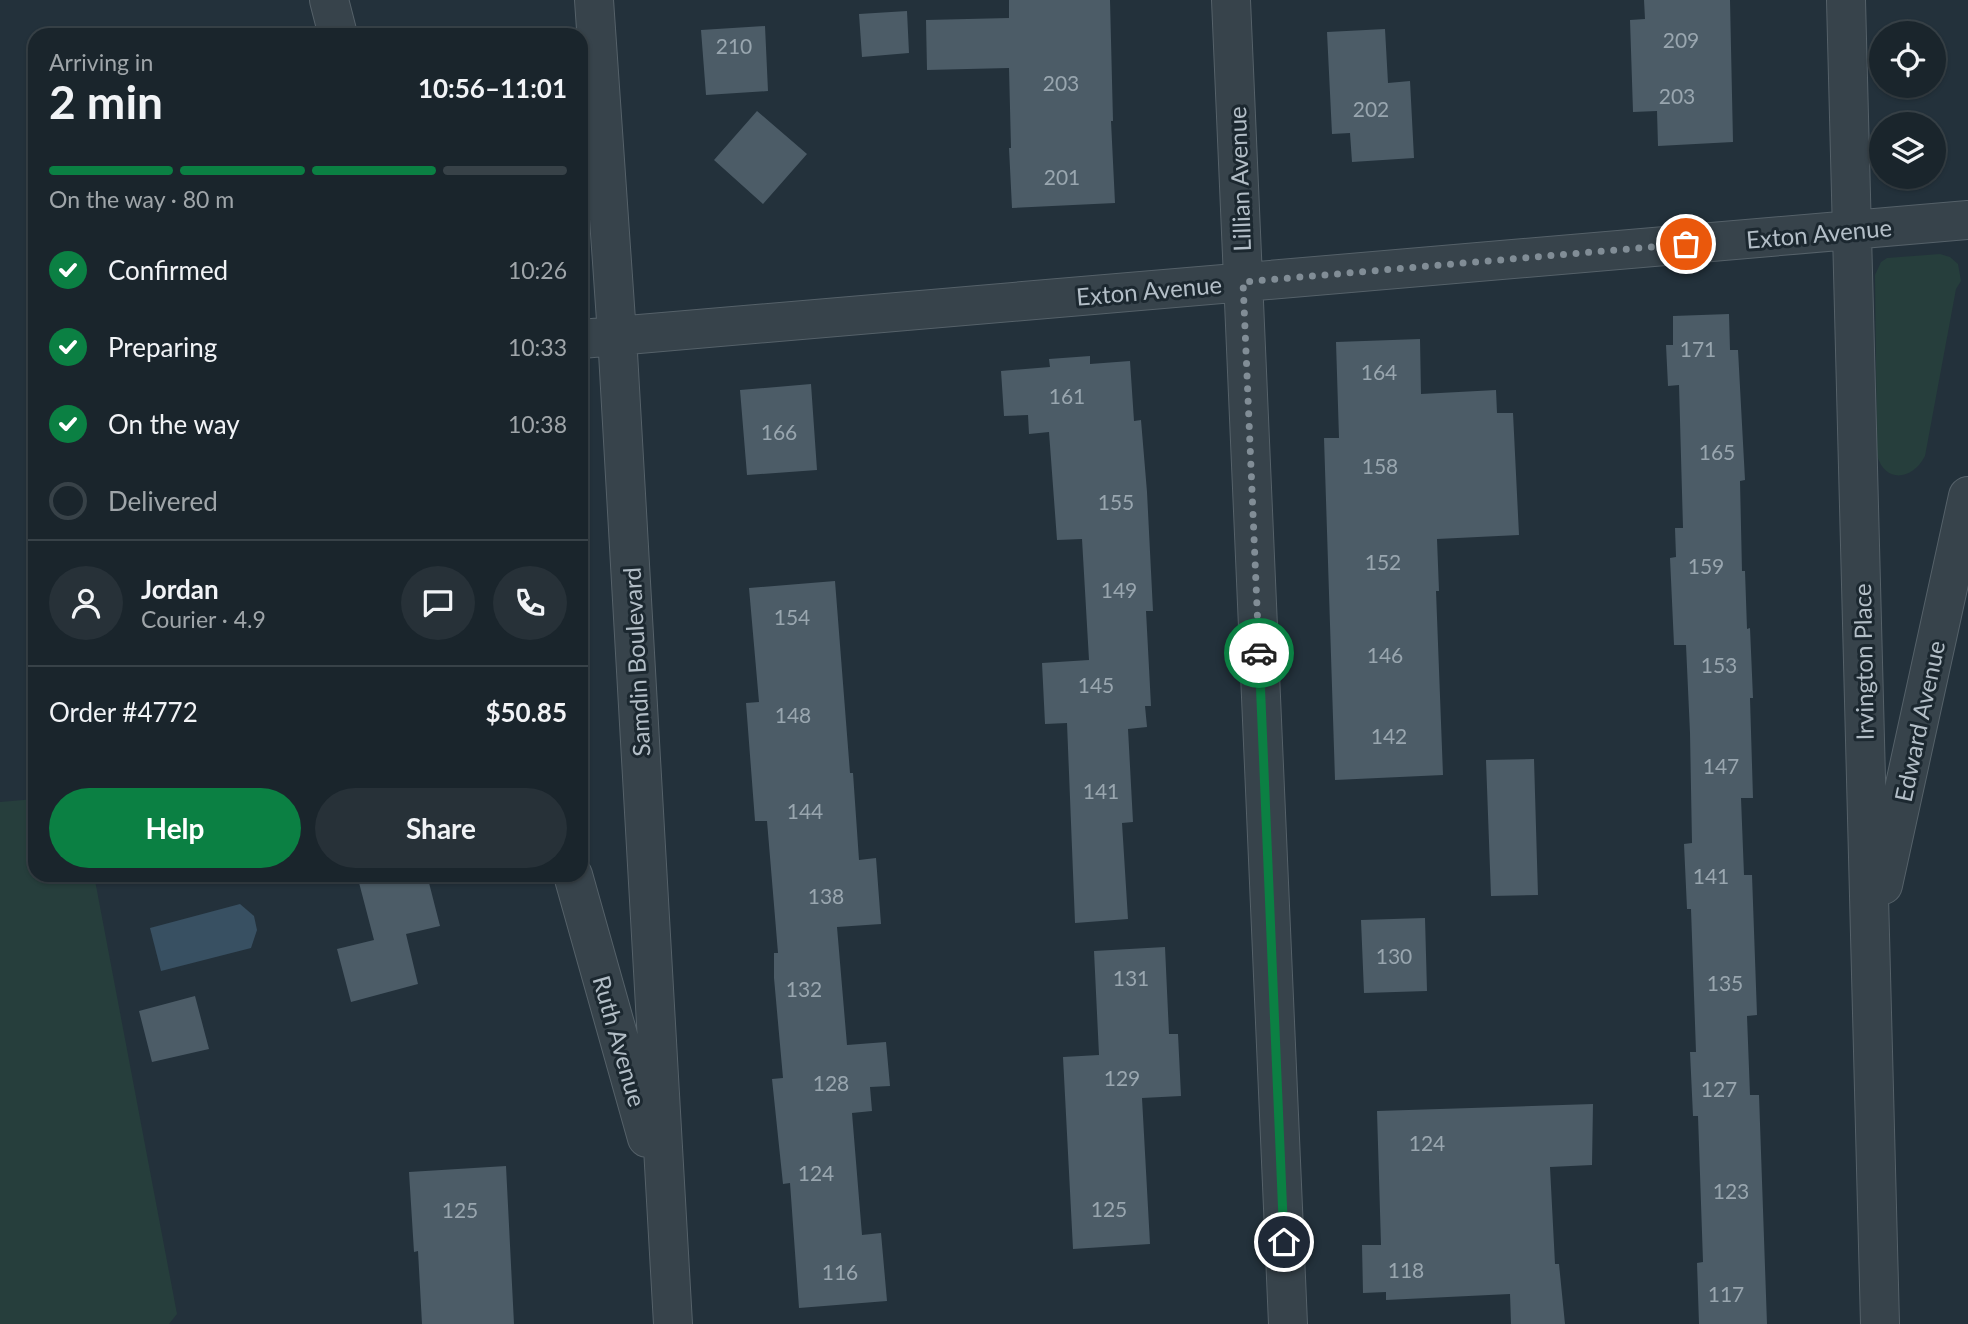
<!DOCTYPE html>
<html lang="en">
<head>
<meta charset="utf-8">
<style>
	:root { --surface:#1a252c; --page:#273138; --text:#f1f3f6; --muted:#9fa5a9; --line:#384248; --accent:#0b8043 }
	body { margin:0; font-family:Lato,sans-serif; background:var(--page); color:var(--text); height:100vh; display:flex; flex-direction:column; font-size:26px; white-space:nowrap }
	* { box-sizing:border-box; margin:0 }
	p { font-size:23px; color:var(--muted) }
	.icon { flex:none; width:38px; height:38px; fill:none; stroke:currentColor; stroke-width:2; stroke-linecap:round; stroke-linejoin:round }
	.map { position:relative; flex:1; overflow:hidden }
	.side { position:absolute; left:28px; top:28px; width:560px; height:854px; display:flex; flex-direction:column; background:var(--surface); border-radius:21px; box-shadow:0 2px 5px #0004,0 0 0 2px var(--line) }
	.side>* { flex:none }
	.controls { position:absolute; left:1869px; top:21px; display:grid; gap:14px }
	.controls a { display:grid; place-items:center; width:77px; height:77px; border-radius:50%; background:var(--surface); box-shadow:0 2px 5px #0004,0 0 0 2px var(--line); font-size:35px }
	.pin { position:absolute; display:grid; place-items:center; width:60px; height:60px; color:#fff; margin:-30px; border:4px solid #fff; border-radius:50%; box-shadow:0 2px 7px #0007 }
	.courier { position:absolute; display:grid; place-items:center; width:70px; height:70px; margin:-35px; border:5px solid #0b8043; border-radius:50%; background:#fff; color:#222; box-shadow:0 2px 9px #0007 }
	.headline em { font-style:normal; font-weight:700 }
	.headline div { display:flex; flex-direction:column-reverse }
	.headline { display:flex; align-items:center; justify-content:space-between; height:119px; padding:0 21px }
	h1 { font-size:46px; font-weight:700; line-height:52px }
	.bar { display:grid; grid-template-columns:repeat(4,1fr); gap:10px 7px; align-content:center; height:84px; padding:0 21px }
	.bar i { height:9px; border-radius:5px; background:var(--line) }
	.bar .selected { background:var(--accent) }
	.bar p { grid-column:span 4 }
	.line { display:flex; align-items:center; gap:18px; padding:0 21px; border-top:2px solid var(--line) }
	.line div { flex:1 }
	.round { display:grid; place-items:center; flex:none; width:74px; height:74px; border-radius:37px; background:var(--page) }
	ol { padding:0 21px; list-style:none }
	li { display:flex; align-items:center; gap:21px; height:77px }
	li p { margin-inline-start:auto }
	li .icon { padding:7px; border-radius:50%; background:var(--accent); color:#fff; stroke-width:4 }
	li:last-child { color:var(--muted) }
	li i { width:38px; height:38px; border:4px solid var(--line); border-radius:50% }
	.action { display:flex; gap:14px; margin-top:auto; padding:14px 21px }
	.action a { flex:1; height:80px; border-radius:42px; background:var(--accent); color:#fff; font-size:28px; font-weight:700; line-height:80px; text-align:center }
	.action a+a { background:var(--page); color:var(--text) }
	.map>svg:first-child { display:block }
	.green { fill:#263e3c }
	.water { fill:#385062 }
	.building { fill:#4c5c67 }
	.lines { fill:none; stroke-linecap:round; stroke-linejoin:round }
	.street-casing { stroke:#556169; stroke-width:40 }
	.street { stroke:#37434b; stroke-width:38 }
	.done { stroke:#818d96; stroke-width:7; stroke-dasharray:0 12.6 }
	.route { stroke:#0b8043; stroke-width:9 }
	.labels { text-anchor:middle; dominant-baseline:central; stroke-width:6; stroke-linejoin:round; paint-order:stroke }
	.number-label { font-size:21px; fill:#99a6af }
	.street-label { font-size:24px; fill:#b3bec7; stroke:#1c2830 }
</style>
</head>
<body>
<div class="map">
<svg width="1968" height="1324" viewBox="0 0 1968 1324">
	<rect width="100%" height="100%" fill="#23313b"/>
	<path class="green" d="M1940 254 1950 257 1958 264 1961 281 1956 289 1925 456C1913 480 1885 484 1877 455L1875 275 1881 262 1887 258Z
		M35 799V875H94L177 1314 169 1324H0V802Z"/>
	<path class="water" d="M240 904 254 916 257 930 251 948 161 971 150 928Z"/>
	<path class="building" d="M1009 0H1110L1113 121H1111L1115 203 1012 208 1009 148H1011L1009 68 927 70 926 20 1009 18Z
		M1644 0H1730L1733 142 1658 146 1657 111 1633 112 1630 20 1645 19Z
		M907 11 909 53 862 57 859 14Z
		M765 26 768 91 706 95 701 30Z
		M1385 29 1388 83 1410 81 1414 158 1352 162 1350 133 1332 134 1327 32Z
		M757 111 807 154 763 204 714 160Z
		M1729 314 1730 350H1738L1745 480 1740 481 1742 571H1745L1747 629 1750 628 1753 698H1750L1753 798H1741L1744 875H1752L1757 1015 1747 1016 1750 1095H1759L1767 1324H1699L1697 1263 1703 1262 1698 1116H1693L1690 1052H1696L1691 909H1687L1684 844 1692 843 1690 733 1686 645H1674L1670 558 1676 557 1675 528H1683L1679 385 1668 386 1666 345H1673V316Z
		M1420 339 1421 394 1496 390 1497 413H1513L1519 535 1437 539 1439 591H1436L1443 775 1335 780 1324 438H1339L1336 342Z
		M1090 356V364L1130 361 1134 421 1141 420 1147 492 1153 611H1146L1151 706H1145L1147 727 1128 729 1133 822 1122 823 1128 919 1075 923 1067 723 1045 724 1042 663 1089 660 1082 539 1057 540 1049 432 1029 434 1028 415 1004 416 1001 371 1050 367 1049 359Z
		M811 384 817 470 747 475 740 390Z
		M835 581 850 773H853L859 860 876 858 881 924 837 927 847 1045 886 1042 890 1086 870 1087 872 1111 852 1113 862 1235 881 1233 887 1301 799 1308 790 1183 783 1184 772 1079 783 1078 774 978V953H778L767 821H755L746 703 759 702 749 588Z
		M1534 759 1538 895 1491 896 1486 760Z
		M357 875H427L440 926 406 934 418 984 351 1002 337 949 374 940Z
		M1425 918 1427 991 1364 993 1361 920Z
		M1165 947 1169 1034H1178L1181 1096 1142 1098 1150 1244 1073 1249 1063 1057 1099 1055 1094 951Z
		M195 996 209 1049 152 1062 139 1011Z
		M1593 1104 1592 1165 1550 1167 1555 1264H1559L1565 1324H1511L1510 1294 1386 1300V1292L1363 1293 1362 1245H1381L1377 1111Z
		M506 1166 514 1324H422L418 1251 414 1252 409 1172Z"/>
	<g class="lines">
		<defs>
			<path id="street" d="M329 0 338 35
				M594 0 617 335 673 1324
				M1231 0 1288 1324
				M1846 0 1880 1324
				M581 339 1968 220
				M573 875 647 1138
				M1883 885 1968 496"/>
		</defs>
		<use href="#street" class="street-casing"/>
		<use href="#street" class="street"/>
	</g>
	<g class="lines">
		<path class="done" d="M1259 653 1243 282 1686 244"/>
		<path class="route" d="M1259 653 1284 1242"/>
	</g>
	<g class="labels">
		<g class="number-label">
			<text x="1681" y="39">209</text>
			<text x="734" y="45">210</text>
			<text x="1061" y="82">203</text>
			<text x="1677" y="95">203</text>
			<text x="1371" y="108">202</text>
			<text x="1062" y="176">201</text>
			<text x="1698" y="348">171</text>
			<text x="1379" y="371">164</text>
			<text x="1067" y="395">161</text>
			<text x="779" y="431">166</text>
			<text x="1717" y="451">165</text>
			<text x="1380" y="465">158</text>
			<text x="1116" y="501">155</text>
			<text x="1383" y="561">152</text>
			<text x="1706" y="565">159</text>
			<text x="1119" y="589">149</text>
			<text x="792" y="616">154</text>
			<text x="1385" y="654">146</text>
			<text x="1719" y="664">153</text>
			<text x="1096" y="684">145</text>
			<text x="793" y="714">148</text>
			<text x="1389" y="735">142</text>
			<text x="1721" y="765">147</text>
			<text x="1101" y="790">141</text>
			<text x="805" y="810">144</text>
			<text x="1711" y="875">141</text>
			<text x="826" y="895">138</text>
			<text x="1394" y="955">130</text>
			<text x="1131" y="977">131</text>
			<text x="1725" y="982">135</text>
			<text x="804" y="988">132</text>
			<text x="1122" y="1077">129</text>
			<text x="831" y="1082">128</text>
			<text x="1719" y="1088">127</text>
			<text x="1427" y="1142">124</text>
			<text x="816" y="1172">124</text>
			<text x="1731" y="1190">123</text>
			<text x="1109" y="1208">125</text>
			<text x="460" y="1209">125</text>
			<text x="1406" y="1269">118</text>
			<text x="840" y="1271">116</text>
			<text x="1726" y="1293">117</text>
		</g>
		<g class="street-label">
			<text transform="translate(1239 179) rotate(-92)">Lillian Avenue</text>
			<text transform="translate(1819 233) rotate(-5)">Exton Avenue</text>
			<text transform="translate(1149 290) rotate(-5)">Exton Avenue</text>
			<text transform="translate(636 662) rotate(-93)">Samdin Boulevard</text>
			<text transform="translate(1863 662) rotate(-91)">Irvington Place</text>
			<text transform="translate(1919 721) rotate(-78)">Edward Avenue</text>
			<text transform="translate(620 1041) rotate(74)">Ruth Avenue</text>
		</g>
	</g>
</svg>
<div class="controls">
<a><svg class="icon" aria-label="locate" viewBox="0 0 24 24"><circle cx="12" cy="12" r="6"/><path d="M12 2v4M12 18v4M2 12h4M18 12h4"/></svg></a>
<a><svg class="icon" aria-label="layers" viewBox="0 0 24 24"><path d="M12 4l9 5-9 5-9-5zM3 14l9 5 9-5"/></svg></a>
</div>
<div class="pin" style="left:1686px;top:244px;background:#ea580c"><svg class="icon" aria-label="bag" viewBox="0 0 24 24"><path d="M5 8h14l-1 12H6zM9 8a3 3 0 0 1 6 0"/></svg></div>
<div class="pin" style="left:1284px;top:1242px;background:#1f2937"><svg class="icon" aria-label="home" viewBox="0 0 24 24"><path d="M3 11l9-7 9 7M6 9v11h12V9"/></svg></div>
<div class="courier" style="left:1259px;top:653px"><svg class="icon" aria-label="car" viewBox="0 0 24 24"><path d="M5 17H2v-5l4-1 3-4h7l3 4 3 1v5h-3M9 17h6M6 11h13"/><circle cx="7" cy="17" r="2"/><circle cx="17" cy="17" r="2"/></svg></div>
<section class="side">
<div class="headline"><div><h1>2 min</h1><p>Arriving in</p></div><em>10:56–11:01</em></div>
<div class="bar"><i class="selected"></i><i class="selected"></i><i class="selected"></i><i></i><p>On the way · 80 m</p></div>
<ol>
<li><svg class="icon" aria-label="check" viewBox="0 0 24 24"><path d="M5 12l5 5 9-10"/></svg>Confirmed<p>10:26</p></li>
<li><svg class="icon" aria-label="check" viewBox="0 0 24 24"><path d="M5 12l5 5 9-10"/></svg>Preparing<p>10:33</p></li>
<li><svg class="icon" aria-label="check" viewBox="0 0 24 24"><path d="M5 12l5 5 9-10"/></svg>On the way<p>10:38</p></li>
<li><i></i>Delivered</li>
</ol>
<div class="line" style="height:126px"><a class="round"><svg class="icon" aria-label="person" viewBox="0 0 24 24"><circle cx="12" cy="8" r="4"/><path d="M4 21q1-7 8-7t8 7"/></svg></a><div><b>Jordan</b><p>Courier · 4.9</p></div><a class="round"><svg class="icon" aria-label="chat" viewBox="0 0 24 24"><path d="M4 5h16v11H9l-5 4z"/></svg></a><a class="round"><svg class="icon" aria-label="phone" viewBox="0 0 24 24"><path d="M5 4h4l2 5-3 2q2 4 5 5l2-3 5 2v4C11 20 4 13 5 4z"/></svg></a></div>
<div class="line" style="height:91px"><div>Order #4772</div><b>$50.85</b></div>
<div class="action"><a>Help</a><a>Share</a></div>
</section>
</div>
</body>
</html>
